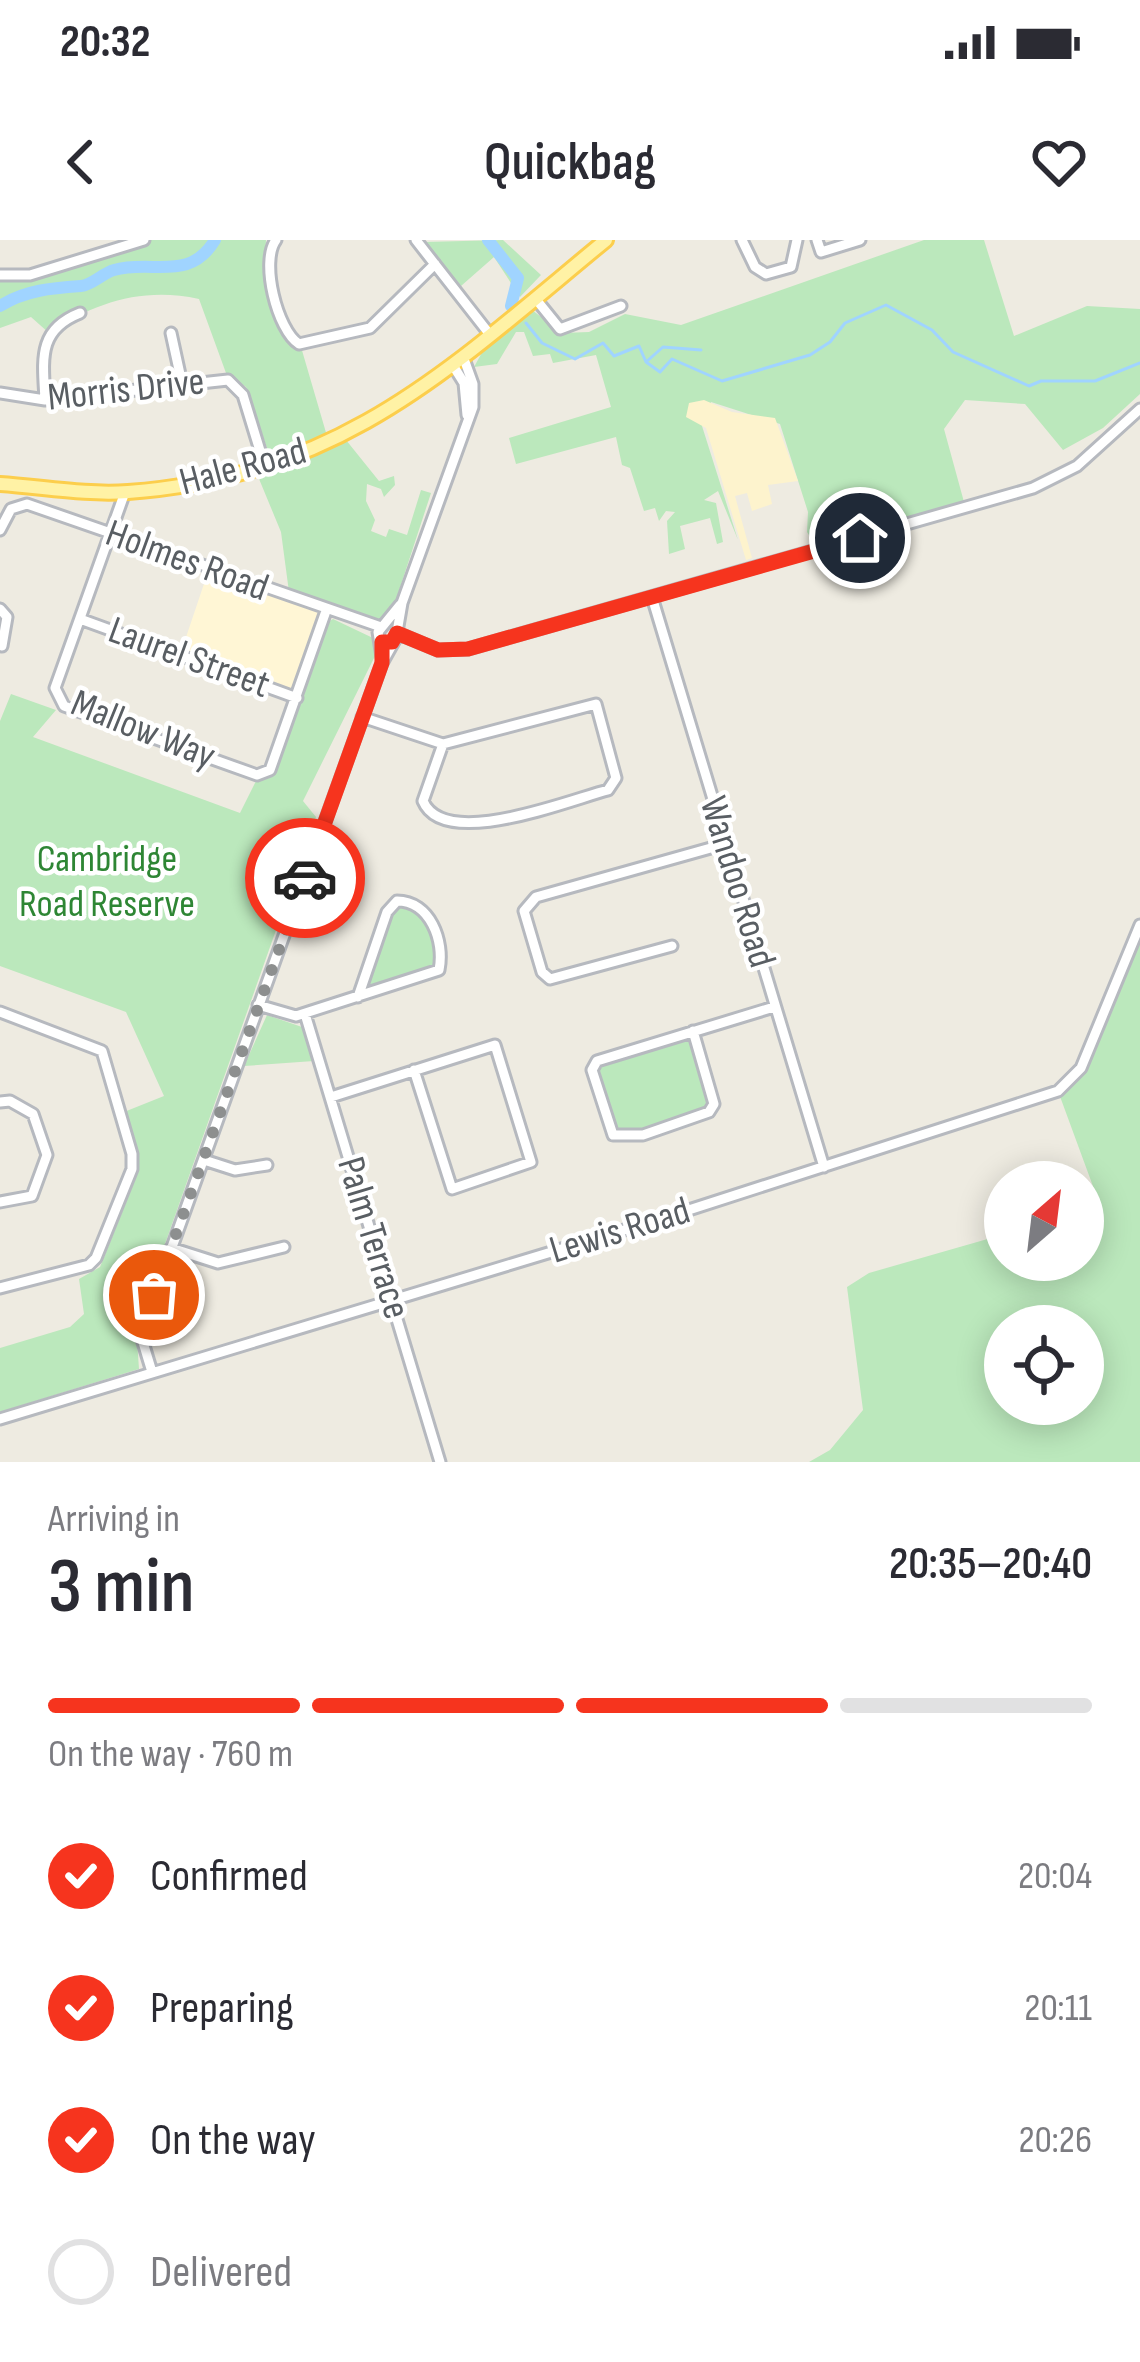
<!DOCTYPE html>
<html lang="en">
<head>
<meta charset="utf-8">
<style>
	:root { --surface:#fff; --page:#f2f2f3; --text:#2b2b33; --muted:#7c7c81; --line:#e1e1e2; --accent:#f6341e }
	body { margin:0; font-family:"Sofia Sans Condensed",sans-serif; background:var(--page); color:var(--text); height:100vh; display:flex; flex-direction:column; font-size:45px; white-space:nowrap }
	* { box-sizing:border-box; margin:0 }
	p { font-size:39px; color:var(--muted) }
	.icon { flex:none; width:66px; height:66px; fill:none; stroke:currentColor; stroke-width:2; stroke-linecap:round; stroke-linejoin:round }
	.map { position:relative; height:1222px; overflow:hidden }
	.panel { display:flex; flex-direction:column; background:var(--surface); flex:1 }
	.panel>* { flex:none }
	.needle { width:78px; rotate:28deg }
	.fabs { position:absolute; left:984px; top:921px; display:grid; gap:24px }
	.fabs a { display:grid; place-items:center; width:120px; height:120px; border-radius:50%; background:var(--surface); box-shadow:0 6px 30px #0003; font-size:60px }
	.pin { position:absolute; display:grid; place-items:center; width:102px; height:102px; color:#fff; margin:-51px; border:6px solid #fff; border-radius:50%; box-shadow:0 3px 12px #0007 }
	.courier { position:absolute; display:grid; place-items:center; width:120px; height:120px; margin:-60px; border:9px solid #f6341e; border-radius:50%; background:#fff; color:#222; box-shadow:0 3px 15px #0007 }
	.headline em { font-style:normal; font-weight:600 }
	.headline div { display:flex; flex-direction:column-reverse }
	.headline { display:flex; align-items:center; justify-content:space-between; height:204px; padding:0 48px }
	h1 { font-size:78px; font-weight:600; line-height:90px }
	.bar { display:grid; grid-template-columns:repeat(4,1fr); gap:18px 12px; align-content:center; height:144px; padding:0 48px }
	.bar i { height:15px; border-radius:9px; background:var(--line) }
	.bar .active { background:var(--accent) }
	.bar p { grid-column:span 4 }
	ol { padding:0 48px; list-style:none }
	li { display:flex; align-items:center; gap:36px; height:132px }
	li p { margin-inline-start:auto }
	li .icon { padding:12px; border-radius:50%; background:var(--accent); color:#fff; stroke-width:4 }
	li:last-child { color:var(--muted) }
	li i { width:66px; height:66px; border:6px solid var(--line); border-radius:50% }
	.status { display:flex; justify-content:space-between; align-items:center; height:84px; padding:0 60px; background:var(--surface); direction:ltr }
	.status svg { height:33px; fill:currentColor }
	header { display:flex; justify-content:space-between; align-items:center; height:156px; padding:0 48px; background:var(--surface); font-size:54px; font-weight:600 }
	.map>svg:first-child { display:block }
	.commercial { fill:#fff6d5 }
	.green { fill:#bbe8bc; fill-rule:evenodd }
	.sand { fill:#fdf3cd }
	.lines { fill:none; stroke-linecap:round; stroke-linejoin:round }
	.stream { stroke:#a0d4ff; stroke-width:3 }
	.river { stroke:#a0d4ff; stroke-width:12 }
	.minor-casing { stroke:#b6b9bf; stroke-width:15 }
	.major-casing { stroke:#fcce4c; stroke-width:18 }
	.minor { stroke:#fff; stroke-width:9 }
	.major { stroke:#fff2a5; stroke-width:12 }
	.done { stroke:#8d8f8f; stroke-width:12; stroke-dasharray:0 21.6 }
	.route { stroke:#f6341e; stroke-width:15 }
	.labels { text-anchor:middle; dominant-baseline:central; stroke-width:9; stroke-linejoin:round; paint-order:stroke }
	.street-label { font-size:39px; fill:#595e63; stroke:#fff }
	.park-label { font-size:39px; fill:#2e8634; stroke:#fff }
</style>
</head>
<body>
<div class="status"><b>20:32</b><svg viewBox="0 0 49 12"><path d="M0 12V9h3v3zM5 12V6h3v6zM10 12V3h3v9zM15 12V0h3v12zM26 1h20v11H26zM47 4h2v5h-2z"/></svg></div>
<header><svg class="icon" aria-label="back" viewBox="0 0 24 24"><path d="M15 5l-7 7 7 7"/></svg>Quickbag<svg class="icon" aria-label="heart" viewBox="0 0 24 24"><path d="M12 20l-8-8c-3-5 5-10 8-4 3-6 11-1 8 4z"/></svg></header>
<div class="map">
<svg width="1140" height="1222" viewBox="0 0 1140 1222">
	<rect width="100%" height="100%" fill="#eeebe1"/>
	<path class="commercial" d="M209 329 326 371 297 458 180 415Z"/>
	<path class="green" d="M144 0H266C264 33 268 88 301 107L327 196 269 214 246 147 226 133 199 59C143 47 96 62 49 93L31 77 0 88V35H30Z
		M503 0 541 35 520 57 494 17 461 46 424 2Z
		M924 0H984L1014 96 1087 66 1140 69V154L1103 188 1063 210 1025 164 965 160 944 189 964 262 816 306 807 292 808 272 780 184 711 162 702 186 738 300 718 251 704 260 716 263 723 302 717 304 710 278 680 286 685 309 669 314 667 281 675 272 666 271 659 281 655 268 644 271 630 228 622 225 616 197 516 224 509 198 611 167 596 115 553 123 550 114 533 116 524 92H516L497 124 474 127 485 107 532 70 562 93 589 92 625 74 681 85Z
		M346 200 379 241 394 236 395 245 384 257 381 249 367 244 366 261 375 280 371 291 386 297 389 289 407 295 421 250 431 253 395 363 378 382 289 352 281 292 257 234Z
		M333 379 373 398 376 414 303 561 316 577 136 1086 139 1129 0 1172V1108L70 1087 84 1074 79 1039 100 1027 139 930 124 872 164 856 126 772 0 726V481L11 454 56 470 33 497 240 573 258 537 272 531 326 383Z
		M397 661 429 674 440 713 435 728 373 747 364 743V732Z
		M1140 684V1222H809L830 1210 863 1170 847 1047 869 1033 1005 994V1020H1083V957L1094 949 1058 851 1081 828ZM1005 1086H1083V1164H1005Z
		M267 775 302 787 314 821 244 826Z
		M684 798 691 801 710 862 706 869 623 895 616 892 597 832 600 824Z"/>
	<path class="sand" d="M704 160 732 172 775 178 798 241 768 245 772 264 752 271 747 253 735 256 752 318 746 320 706 188 686 177 689 163Z"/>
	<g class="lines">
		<path class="stream" d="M526 83 542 103 575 119 603 103 614 116 639 106 646 122 663 107 701 110
			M646 122 660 132 672 119 722 141 810 115 830 102 845 83 886 65 932 90 953 112 1029 146 1041 141H1095L1140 123"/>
		<path class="river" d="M488 0 518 38 511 66
			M0 66C25 50 53 48 81 46 92 45 103 33 114 30 152 19 189 43 215 0"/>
		<defs>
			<path id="minor" d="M276 0C260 21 277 90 299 104L370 88 435 24
				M416 0 491 96
				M742 0 755 27 766 34 791 27 797 0
				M817 0 821 12 860 0
				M0 35H30L144 0
				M535 58 560 89 621 66
				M171 93 183 148
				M454 127 464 143 467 175
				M0 153 45 160 228 140 243 155 265 227
				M45 160C43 120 37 90 80 73
				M125 252 55 448 64 466 257 535 270 530 326 371
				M0 290 11 269 27 264 381 387
				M652 357 824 927
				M0 369 7 377 2 406
				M80 379 297 458
				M397 393 438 410 468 409 1033 248 1077 226 1140 169
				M382 417 378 392 400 365
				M362 477 443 504 596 464 616 538 608 550C569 560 444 611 423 561L443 504
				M672 706 550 739 542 732 524 671 536 657 725 604
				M258 765 296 776 439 730C445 701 430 661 397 661L387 672 358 757
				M0 772 102 811 132 914V929L96 1018 89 1025 0 1048
				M305 774 440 1222
				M693 791 714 864 709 872 643 895H613L592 830 597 821 774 767
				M331 857 495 805 531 922 452 949 414 830
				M0 862 10 861 33 874 47 915 32 956 0 962
				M204 920 235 930 267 925
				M171 1008 218 1023 284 1007
				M152 1132 142 1099 149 1071 382 423 396 398 402 363 473 167V144L464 119
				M0 1179 667 977 1058 851 1081 828 1140 685"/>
			<path id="major" d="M0 244C43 247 86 255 128 252 343 236 449 129 606 0"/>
		</defs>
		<use href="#minor" class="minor-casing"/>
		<use href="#major" class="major-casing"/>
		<use href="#minor" class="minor"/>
		<use href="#major" class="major"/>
	</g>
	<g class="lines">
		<path class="done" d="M154 1055 305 638"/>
		<path class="route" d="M305 638 382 423V402H392L397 393 438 410 468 409 860 298"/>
	</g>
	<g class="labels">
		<g class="street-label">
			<text transform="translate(126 150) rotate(-6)">Morris Drive</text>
			<text transform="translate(243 227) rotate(-15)">Hale Road</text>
			<text transform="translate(187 321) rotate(20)">Holmes Road</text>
			<text transform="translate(189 418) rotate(20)">Laurel Street</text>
			<text transform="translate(143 490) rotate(22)">Mallow Way</text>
			<text transform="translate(737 642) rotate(73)">Wandoo Road</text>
			<text transform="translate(620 991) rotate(-17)">Lewis Road</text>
			<text transform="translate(373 998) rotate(73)">Palm Terrace</text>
		</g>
		<g class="park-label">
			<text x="107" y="619">Cambridge<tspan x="107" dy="45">Road Reserve</tspan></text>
		</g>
	</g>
</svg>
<div class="fabs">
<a><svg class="needle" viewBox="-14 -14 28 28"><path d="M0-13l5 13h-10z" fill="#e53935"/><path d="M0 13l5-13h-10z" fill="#7c7c81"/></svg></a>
<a><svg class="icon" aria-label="locate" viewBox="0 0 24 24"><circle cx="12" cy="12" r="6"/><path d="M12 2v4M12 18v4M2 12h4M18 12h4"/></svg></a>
</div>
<div class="pin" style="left:154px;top:1055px;background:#ea580c"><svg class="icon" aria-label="bag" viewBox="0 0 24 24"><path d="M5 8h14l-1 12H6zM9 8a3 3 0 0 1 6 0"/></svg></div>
<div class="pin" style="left:860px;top:298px;background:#1f2937"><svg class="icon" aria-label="home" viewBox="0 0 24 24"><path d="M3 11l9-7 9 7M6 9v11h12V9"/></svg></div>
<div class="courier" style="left:305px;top:638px"><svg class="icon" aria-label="car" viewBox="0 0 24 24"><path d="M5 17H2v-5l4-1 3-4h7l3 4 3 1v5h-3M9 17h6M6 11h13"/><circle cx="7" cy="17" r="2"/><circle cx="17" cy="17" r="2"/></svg></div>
</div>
<section class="panel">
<div class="headline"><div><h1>3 min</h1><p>Arriving in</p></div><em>20:35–20:40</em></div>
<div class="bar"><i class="active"></i><i class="active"></i><i class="active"></i><i></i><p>On the way · 760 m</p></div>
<ol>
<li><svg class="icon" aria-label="check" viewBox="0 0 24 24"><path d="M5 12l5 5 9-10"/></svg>Confirmed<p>20:04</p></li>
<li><svg class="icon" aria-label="check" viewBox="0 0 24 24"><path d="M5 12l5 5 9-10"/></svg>Preparing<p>20:11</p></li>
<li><svg class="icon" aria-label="check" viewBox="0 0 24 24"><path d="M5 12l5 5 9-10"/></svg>On the way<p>20:26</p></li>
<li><i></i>Delivered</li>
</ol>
</section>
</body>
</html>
